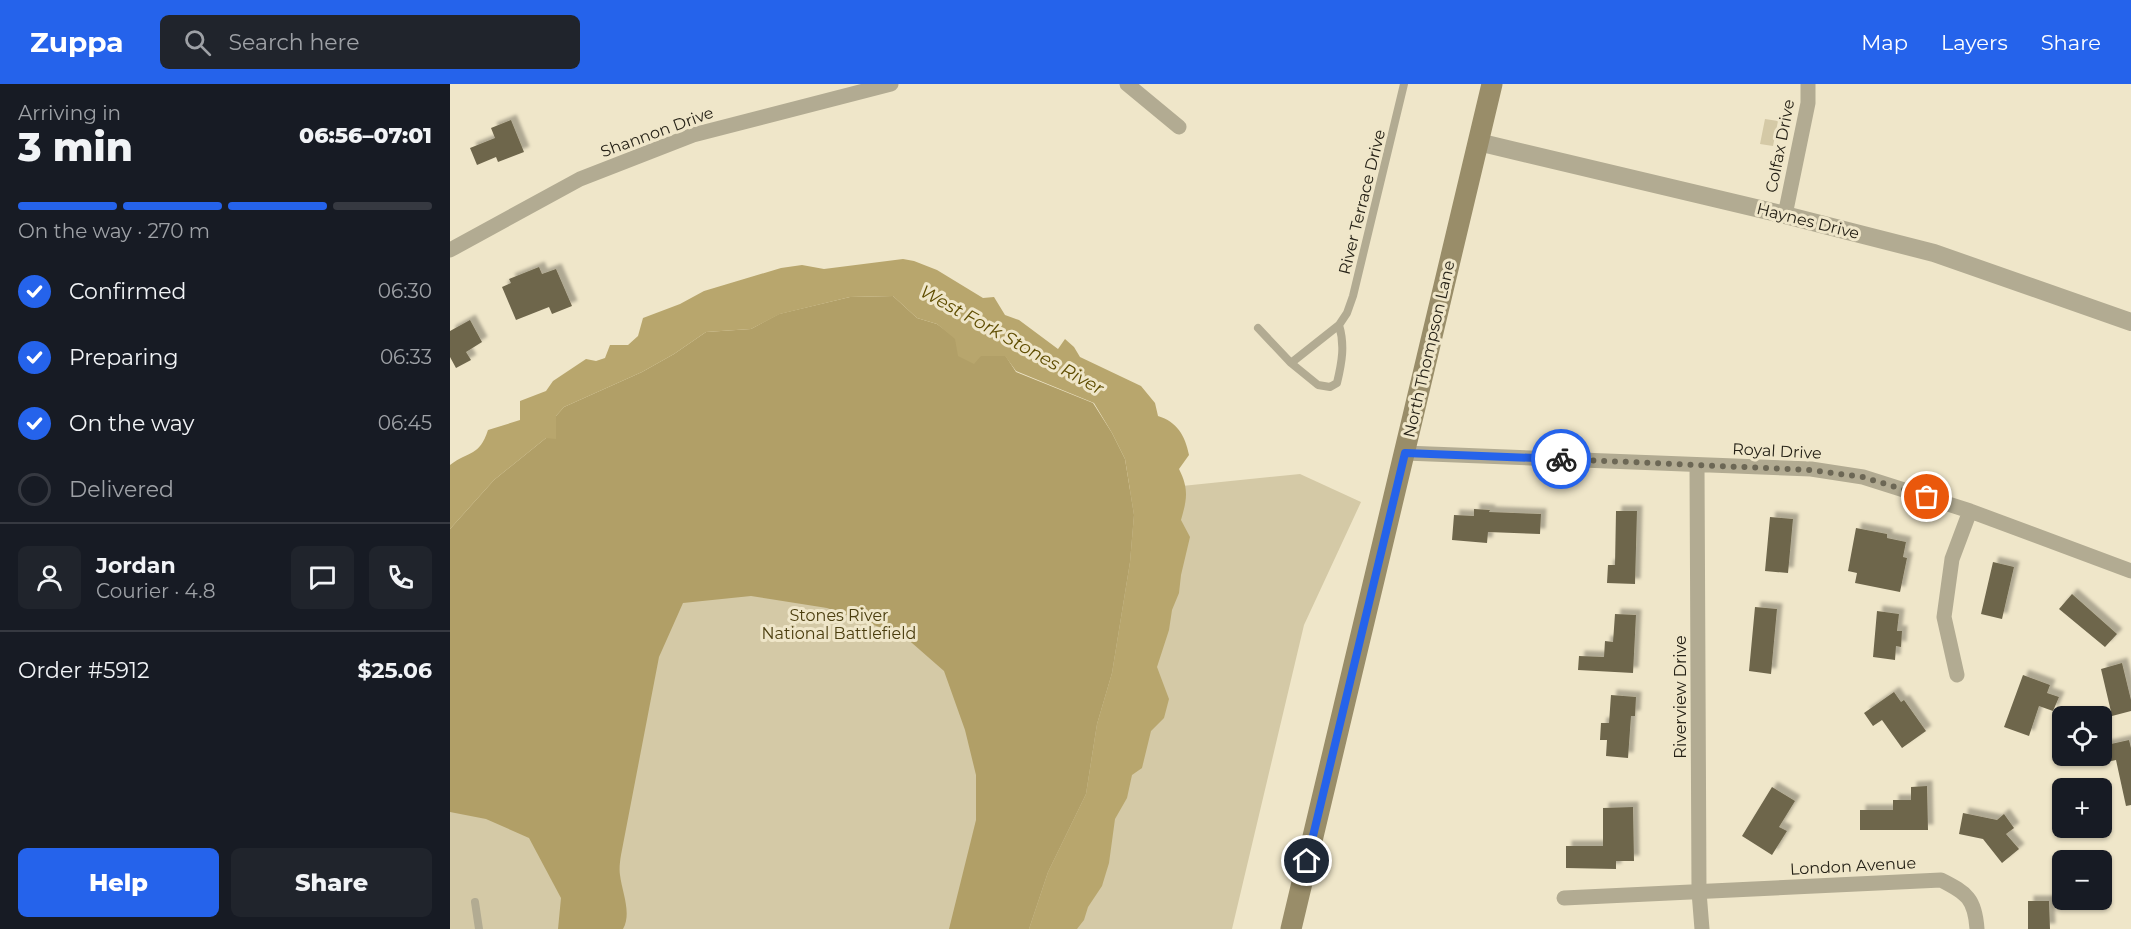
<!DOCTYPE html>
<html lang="en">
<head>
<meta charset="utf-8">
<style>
	:root { --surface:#171b24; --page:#20242c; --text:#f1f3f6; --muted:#9ea1a6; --line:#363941; --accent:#2563eb }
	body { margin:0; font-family:Montserrat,sans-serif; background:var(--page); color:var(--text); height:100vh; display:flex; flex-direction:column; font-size:22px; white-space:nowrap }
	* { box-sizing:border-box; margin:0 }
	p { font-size:20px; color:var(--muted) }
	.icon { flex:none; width:33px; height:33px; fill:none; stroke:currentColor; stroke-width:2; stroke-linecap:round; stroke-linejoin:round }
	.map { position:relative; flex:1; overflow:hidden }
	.panel { display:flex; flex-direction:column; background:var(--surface); width:450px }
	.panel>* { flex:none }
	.fabs { position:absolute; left:1602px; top:622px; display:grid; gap:12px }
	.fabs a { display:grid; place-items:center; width:60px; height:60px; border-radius:9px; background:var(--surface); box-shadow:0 2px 4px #0004; font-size:30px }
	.pin { position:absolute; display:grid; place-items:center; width:51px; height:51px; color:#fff; margin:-26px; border:3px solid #fff; border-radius:50%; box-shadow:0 2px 6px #0007 }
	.courier { position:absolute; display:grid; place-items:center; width:60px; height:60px; margin:-30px; border:4px solid #2563eb; border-radius:50%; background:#fff; color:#222; box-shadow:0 2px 8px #0007 }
	.summary em { font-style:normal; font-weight:800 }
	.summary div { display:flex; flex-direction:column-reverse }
	.summary { display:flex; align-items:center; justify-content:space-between; height:102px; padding:0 18px }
	h1 { font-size:39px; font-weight:800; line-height:45px }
	.bar { display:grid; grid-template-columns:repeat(4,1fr); gap:9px 6px; align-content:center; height:72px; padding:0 18px }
	.bar i { height:8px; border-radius:4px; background:var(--line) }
	.bar .active { background:var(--accent) }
	.bar p { grid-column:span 4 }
	.line { display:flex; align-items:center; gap:15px; padding:0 18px; border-top:2px solid var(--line) }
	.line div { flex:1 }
	.round { display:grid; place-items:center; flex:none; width:63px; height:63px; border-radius:9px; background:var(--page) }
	ol { padding:0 18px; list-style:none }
	li { display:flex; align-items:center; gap:18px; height:66px }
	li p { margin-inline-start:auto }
	li .icon { padding:6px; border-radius:50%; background:var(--accent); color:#fff; stroke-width:4 }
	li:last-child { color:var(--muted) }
	li i { width:33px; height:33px; border:3px solid var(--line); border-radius:50% }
	.cta { display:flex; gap:12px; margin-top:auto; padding:12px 18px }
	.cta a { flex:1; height:69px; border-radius:9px; background:var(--accent); color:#fff; font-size:24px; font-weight:800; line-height:69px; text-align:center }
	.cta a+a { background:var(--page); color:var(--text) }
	header { display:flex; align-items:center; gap:36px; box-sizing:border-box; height:84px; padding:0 30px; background:var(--accent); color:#fff }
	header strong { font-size:28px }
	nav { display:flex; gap:33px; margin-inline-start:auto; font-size:21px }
	.search { width:420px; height:54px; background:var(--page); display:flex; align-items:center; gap:15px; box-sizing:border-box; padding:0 21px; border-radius:9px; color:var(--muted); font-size:22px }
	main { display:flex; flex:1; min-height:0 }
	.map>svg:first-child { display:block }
	.green { fill:#d4c9a6 }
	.forest { fill:#b19f67 }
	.water { fill:#b8a66d }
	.building { fill:#6e664c; filter:url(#shadow) }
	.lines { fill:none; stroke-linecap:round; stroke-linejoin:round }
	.service { stroke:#b2ab92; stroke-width:8 }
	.minor { stroke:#b2ab92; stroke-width:15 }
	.tertiary { stroke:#b2ab92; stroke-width:18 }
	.secondary { stroke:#998d69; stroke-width:21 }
	.done { stroke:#6c6755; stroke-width:6; stroke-dasharray:0 10.8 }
	.route { stroke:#2563eb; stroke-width:8 }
	.labels { text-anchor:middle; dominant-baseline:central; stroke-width:6; stroke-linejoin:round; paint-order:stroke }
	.street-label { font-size:16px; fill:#262217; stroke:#efe6c9 }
	.park-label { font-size:16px; fill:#4a3d0e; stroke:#efe6c9 }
	.water-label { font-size:18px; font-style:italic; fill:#5f4d01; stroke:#efe6c9 }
</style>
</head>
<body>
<header>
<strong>Zuppa</strong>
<div class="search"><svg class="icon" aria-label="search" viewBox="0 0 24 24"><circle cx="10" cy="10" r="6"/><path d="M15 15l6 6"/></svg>Search here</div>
<nav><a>Map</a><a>Layers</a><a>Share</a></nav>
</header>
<main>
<section class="panel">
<div class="summary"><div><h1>3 min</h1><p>Arriving in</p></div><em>06:56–07:01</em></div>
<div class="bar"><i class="active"></i><i class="active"></i><i class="active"></i><i></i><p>On the way · 270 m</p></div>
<ol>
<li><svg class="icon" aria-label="check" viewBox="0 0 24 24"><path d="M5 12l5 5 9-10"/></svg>Confirmed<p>06:30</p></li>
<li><svg class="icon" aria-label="check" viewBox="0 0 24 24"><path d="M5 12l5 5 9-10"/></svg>Preparing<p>06:33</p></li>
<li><svg class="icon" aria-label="check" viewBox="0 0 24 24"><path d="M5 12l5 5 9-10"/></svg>On the way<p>06:45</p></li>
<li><i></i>Delivered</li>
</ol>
<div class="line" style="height:108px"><a class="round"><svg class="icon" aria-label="person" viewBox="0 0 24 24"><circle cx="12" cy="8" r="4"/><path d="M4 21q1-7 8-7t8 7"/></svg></a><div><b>Jordan</b><p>Courier · 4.8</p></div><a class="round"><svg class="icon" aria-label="chat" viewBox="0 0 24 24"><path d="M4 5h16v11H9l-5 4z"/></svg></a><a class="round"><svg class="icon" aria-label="phone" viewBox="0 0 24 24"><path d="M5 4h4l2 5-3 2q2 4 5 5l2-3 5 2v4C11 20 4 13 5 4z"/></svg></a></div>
<div class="line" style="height:78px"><div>Order #5912</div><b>$25.06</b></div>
<div class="cta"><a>Help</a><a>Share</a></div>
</section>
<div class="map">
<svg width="1681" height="845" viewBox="0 0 1681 845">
	<defs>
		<filter id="shadow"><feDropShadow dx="5.5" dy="-5.5" stdDeviation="1.5" flood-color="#0004"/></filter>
	</defs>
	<rect width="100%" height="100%" fill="#efe6c9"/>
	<path class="green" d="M1315 35 1328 37 1323 62 1310 60Z
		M850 390 911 418 854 541 782 845H0V447L693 406Z"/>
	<path class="forest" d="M443 212 467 234 487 240 530 272 555 271 566 288 643 319 662 349 675 375 684 431 680 478 662 589 647 640 636 710 598 788 579 845H499L526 736V691L515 646 494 587 454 552 377 524 301 512 233 519 209 573 171 771C170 777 169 785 170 791 172 808 182 829 173 845H108L111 814 79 754 36 735 0 728V445L44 396 96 354 106 332 114 323 192 288 224 270 256 248 301 245 329 230 400 213Z"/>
	<path class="water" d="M453 175 464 177 487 186 533 214 544 213 555 231 569 236 608 265 615 255 624 263 630 273 691 302 705 319 708 332C727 338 735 351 739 371L729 385C739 405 737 415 731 436L740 453 731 491 729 509 722 526 719 546 707 583 719 615 714 634 701 647 692 684 682 691 677 714 665 735 659 779 652 802 638 823 634 836 627 845H579L598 788 636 710 647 640 662 589 680 478 684 431 675 375 662 349 644 319 566 287 555 272H531L524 280 508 272 505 255 487 240 467 234 443 212 400 213 330 230 301 245 256 248 224 270 192 288 114 323 106 332V355L96 354 44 396 0 445V381C20 366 29 373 38 346L70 336V317L96 307 103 297 136 275 146 277 155 274 160 261H178L188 252 193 234 230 220 254 207 331 184 352 181 374 185Z"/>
	<path class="building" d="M61 36 74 68 48 78 46 73 27 81 20 64 45 54 41 44Z
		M89 183 92 190 106 185 122 222 102 230 99 223 66 236 52 203 61 199 59 195Z
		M20 236 32 258 16 268 21 276 6 284 0 273V247Z
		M1024 425 1040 426 1039 428 1091 430 1090 450 1038 448 1037 459 1002 456 1004 431 1024 432Z
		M1166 427H1187L1185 500 1157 499 1158 481H1165Z
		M1320 433 1343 435 1338 489 1315 487Z
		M1406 444 1437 450V454L1456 458 1453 473 1457 474 1450 508 1405 499 1407 489 1398 487Z
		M1543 478 1564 483 1552 535 1531 530Z
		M1622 510 1667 550 1655 563 1609 525Z
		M1305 523 1327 525 1321 590 1299 587Z
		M1427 527 1449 530 1447 547H1452L1451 563 1446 562 1445 576 1423 573Z
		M1165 530 1186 531 1183 589 1128 586 1129 572 1154 573 1155 557 1163 558Z
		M1672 579 1681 616V627L1662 632 1651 585Z
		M1573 591 1600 601 1597 609 1609 613 1603 627 1589 622 1579 652 1554 643Z
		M1444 608 1451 618 1454 616 1476 647 1452 664 1432 636 1423 642 1414 629Z
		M1161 611 1186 613 1185 632H1181L1178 674 1156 672 1157 656H1150L1151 639H1159Z
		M1679 656 1681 664V721L1676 722 1666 676 1652 679V662Z
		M1477 702 1478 746H1410V726H1443V716H1461V703Z
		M1322 703 1345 717 1329 743 1337 747 1322 771 1292 752Z
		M1183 723 1184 777H1166V785L1116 784V762H1153V724Z
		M1513 729 1547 736 1554 730 1564 744 1556 750 1569 765 1552 779 1533 755 1509 750Z
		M1578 817H1599L1600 845H1578Z"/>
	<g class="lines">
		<path class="service" d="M808 244 841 279 889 241 897 229 903 212 954 0
			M841 279 868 301 880 303 887 299C892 278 895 261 889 241
			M25 818 29 845"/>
		<path class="minor" d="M677 0 729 43
			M1335 131 1358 19V0
			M0 166 130 95 243 51 441 0
			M955 369 1361 385 1413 393 1520 427 1681 487
			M1247 381 1249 808 1252 845
			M1507 591 1494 533 1502 475 1520 427
			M1114 814 1491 796C1517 809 1525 815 1527 845"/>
		<path class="tertiary" d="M1028 58 1335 131 1484 169 1681 238"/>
		<path class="secondary" d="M841 845 1042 0"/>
	</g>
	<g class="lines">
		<path class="done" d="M1111 375 1360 386 1413 393 1477 413"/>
		<path class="route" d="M857 777 955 369 1111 375"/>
	</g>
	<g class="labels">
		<g class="street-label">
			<text transform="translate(207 48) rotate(-20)">Shannon Drive</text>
			<text transform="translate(1330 62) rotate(-79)">Colfax Drive</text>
			<text transform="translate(912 118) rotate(-76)">River Terrace Drive</text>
			<text transform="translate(1358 137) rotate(14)">Haynes Drive</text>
			<text transform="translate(979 265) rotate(-77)">North Thompson Lane</text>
			<text transform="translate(1327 367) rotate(3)">Royal Drive</text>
			<text transform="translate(1230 613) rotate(-90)">Riverview Drive</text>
			<text transform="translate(1403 782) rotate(-3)">London Avenue</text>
		</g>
		<g class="park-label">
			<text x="389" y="531">Stones River<tspan x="389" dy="18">National Battlefield</tspan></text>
		</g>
		<g class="water-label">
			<text transform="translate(562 256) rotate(29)">West Fork Stones River</text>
		</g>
	</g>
</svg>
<div class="fabs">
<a><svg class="icon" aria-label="locate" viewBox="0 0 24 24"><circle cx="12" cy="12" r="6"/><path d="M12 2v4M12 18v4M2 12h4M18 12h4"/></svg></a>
<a>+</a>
<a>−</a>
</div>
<div class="pin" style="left:1477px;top:413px;background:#ea580c"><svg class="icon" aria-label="bag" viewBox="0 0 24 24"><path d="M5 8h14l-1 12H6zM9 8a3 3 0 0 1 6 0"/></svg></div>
<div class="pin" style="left:857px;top:777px;background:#1f2937"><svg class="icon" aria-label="home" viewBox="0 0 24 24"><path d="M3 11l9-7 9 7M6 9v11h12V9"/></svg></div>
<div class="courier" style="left:1111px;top:375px"><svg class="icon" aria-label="bike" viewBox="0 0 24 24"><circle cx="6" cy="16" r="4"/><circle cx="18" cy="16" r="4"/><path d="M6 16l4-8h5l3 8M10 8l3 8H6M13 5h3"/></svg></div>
</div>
</main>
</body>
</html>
